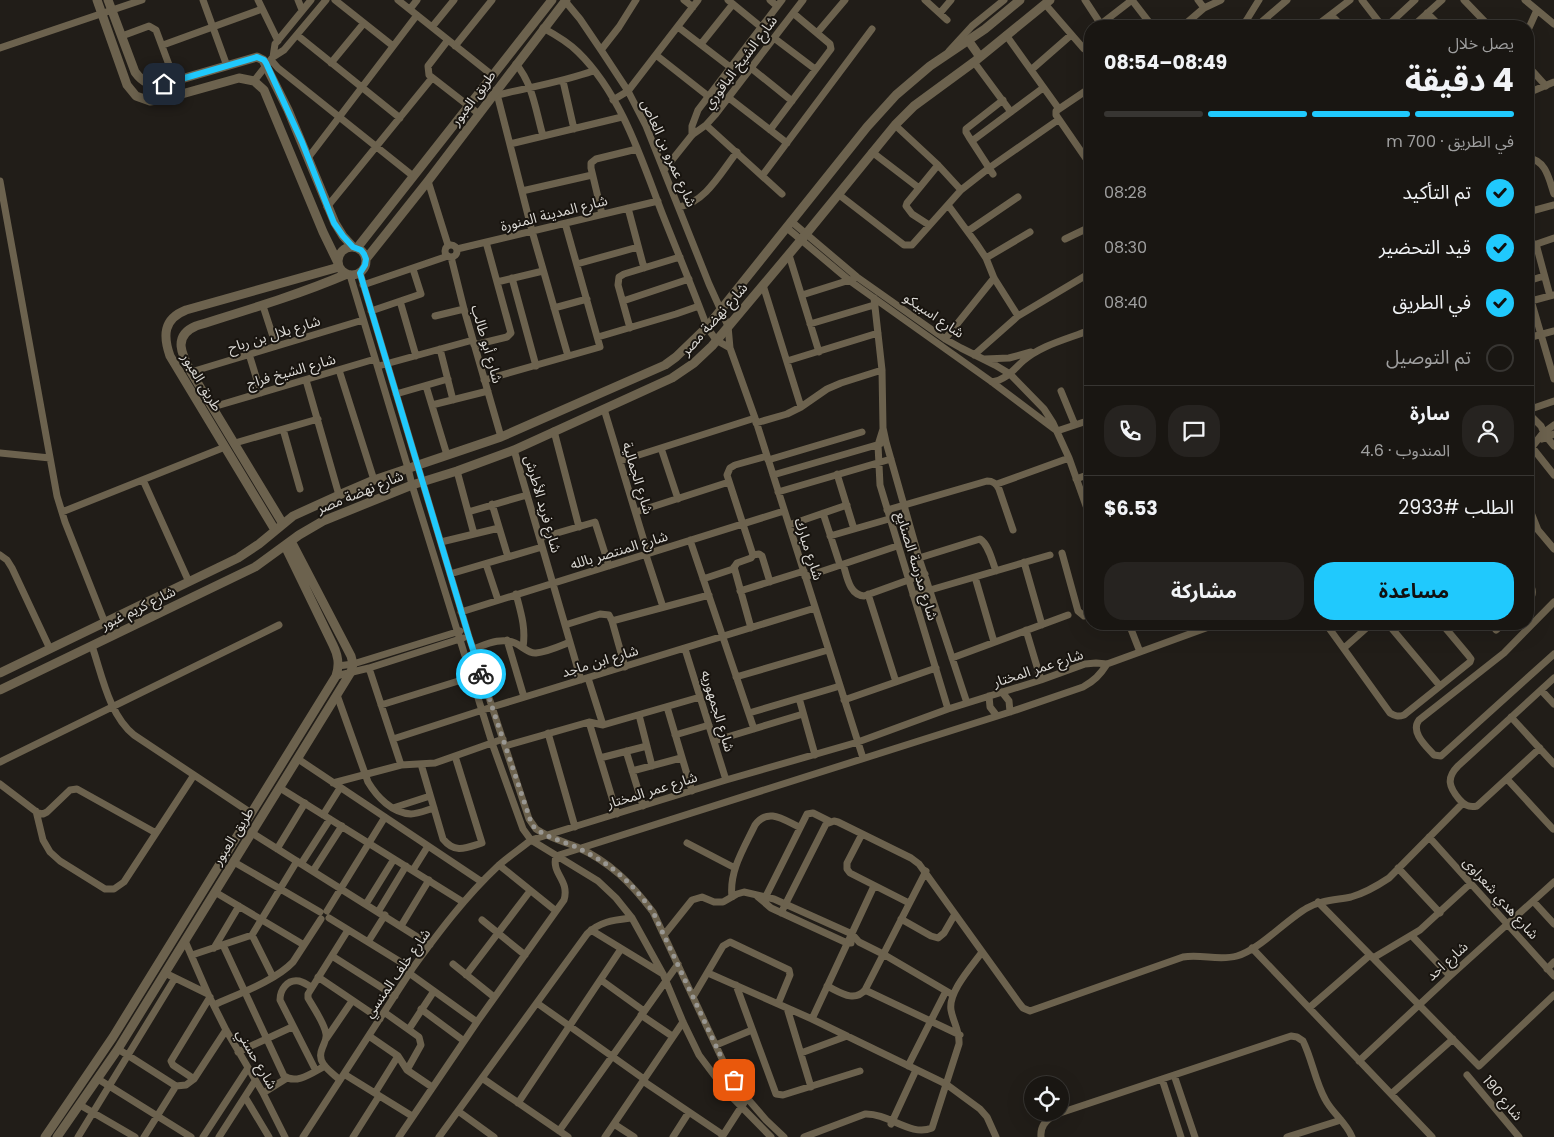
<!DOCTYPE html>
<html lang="ar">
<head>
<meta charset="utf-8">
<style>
	:root { --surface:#191612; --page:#262320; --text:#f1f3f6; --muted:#9f9f9f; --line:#373532; --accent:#20c9fd }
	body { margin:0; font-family:Poppins,"Noto Sans Arabic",sans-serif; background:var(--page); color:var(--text); direction:rtl; height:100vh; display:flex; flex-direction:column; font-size:19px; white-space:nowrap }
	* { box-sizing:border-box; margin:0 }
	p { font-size:16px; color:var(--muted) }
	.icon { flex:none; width:28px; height:28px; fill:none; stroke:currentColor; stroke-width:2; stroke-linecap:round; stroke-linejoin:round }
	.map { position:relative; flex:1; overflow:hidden; direction:ltr }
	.panel { position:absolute; left:1084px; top:20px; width:450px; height:610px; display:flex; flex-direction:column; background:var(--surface); border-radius:20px; box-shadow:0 5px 20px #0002,0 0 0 1px var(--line); direction:rtl }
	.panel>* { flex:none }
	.tools { position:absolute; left:1024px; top:1076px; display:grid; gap:10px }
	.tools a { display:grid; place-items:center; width:45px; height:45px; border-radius:50%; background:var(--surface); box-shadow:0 5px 20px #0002,0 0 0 1px var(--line); font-size:25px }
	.pin { position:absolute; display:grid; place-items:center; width:42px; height:42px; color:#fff; margin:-21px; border-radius:10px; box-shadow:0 2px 8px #0006 }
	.courier { position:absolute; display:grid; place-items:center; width:50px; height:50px; margin:-25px; border:4px solid #20c9fd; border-radius:50%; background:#fff; color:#222; box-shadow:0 1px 6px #0007 }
	.overview em { font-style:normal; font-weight:700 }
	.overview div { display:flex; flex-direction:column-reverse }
	.overview { display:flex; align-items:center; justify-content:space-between; height:85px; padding:0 20px }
	h1 { font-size:32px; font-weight:700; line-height:38px }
	.bar { display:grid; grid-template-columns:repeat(4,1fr); gap:8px 5px; align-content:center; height:60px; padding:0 20px }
	.bar i { height:6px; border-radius:4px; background:var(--line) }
	.bar .on { background:var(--accent) }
	.bar p { grid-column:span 4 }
	.line { display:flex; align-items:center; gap:12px; padding:0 20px; border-top:1px solid var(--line) }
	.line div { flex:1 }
	.round { display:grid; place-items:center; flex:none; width:52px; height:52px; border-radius:20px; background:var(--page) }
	ol { padding:0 20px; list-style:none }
	li { display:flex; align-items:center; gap:15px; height:55px }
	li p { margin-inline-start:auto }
	li .icon { padding:5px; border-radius:50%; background:var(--accent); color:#111; stroke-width:4 }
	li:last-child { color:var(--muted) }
	li i { width:28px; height:28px; border:2px solid var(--line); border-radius:50% }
	.button { display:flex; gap:10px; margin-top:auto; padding:10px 20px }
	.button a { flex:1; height:58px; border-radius:20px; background:var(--accent); color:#111; font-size:20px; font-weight:700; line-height:58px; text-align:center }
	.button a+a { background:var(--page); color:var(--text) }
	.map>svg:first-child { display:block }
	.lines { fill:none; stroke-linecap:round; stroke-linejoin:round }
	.minor { stroke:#6c624e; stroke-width:7 }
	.tertiary { stroke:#6c624e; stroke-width:9 }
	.done { stroke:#999792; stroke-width:5; stroke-dasharray:0 9 }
	.route { stroke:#20c9fd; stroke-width:6 }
	.labels { text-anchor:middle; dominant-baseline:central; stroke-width:4; stroke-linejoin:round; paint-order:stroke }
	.street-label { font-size:14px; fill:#dad8d4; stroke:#18140f }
</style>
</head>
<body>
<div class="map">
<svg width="1554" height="1137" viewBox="0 0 1554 1137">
	<rect width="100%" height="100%" fill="#211d18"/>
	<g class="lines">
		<path class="minor" d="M203 0 227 66
			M258 0 278 41
			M298 0 302 10
			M335 0 393 46
			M398 0 492 75
			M684 0 693 7
			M728 0 761 27
			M770 0 777 6
			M925 0 947 20
			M1085 0 1102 26
			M1132 0 1152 26
			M1198 0 1204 8
			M1362 0 1382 26
			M1464 0 1489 26
			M1525 0 1554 24
			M565 1 580 19 601 50 628 91 646 126 709 284 728 326 730 348 755 418 863 758
			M1045 4 1084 49 1090 51
			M410 9 417 0
			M940 13 951 0
			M1427 13 1440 26
			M1331 15 1342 26
			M1101 24 1132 0
			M1183 26 1204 8 1221 0
			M1240 26 1246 21 1259 0
			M1257 26 1287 0
			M1316 26 1350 0
			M1387 26 1415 0
			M1413 26 1442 0
			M432 27 454 0
			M678 27 730 67
			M543 28C556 35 568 42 578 52 621 94 641 158 662 213 677 251 693 289 707 327L716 340 730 348
			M1528 30 1537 10
			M817 33 845 0
			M297 35 400 118
			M1006 35 1059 109
			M122 36 149 26 156 30 175 81
			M774 38 815 69
			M448 40 428 66 429 75 479 114
			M701 44 733 4
			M163 45 262 9
			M455 46 492 0
			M0 48 142 0
			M601 50 619 27 636 0
			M949 51 972 26 1004 0
			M656 55 708 96
			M273 57 275 44 311 0
			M271 60 278 68 413 176
			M974 62 1011 112
			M331 63 364 23
			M516 64C533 84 536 112 543 136
			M1528 66 1546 86
			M751 68 792 101
			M1031 70 1071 35
			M254 81 273 57 284 50 326 0
			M563 81 574 129
			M496 90 532 231 568 356
			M1528 93 1554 82
			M498 95C530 87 562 82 593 71
			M729 98 787 143
			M613 100 628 91 698 0
			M706 125 782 194
			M895 125 938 165 961 190
			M770 130 831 49 830 44 793 13
			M692 135V126L698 110 782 0
			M972 141 1043 88
			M510 144 622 117
			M872 152 919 188
			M308 158 417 15
			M1528 158C1546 160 1549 179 1554 194
			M1087 160 1056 115V111L1059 109 1090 88
			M664 170 692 135 706 125 715 115 803 0
			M993 174 969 137 966 132V129L1003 100
			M762 176 872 29
			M0 181 57 496 65 522 105 623
			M428 181 448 245
			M522 191 592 175
			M838 194 904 245H912L961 190 989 168 1058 120
			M948 205 976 243 986 258 994 278 1018 316
			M327 207 432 78
			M679 207C706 202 721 172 737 152
			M628 208 644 268
			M1528 212 1554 205
			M602 214 591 168V163L596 159 637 149
			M792 222 857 277 945 339 961 348 995 365 1010 374 1044 409 1053 423 1069 458 1090 517
			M929 225 912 214 906 206 907 203 938 165
			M787 228 850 281 992 382 1057 431
			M968 231 1018 197
			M1065 239 1090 227
			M1536 244 1550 296
			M445 251a6 6 0 1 1 12 0a6 6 0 1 1-12 0Z
			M1528 247 1554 238
			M457 249 658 201
			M789 255 819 352
			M451 257 464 309 501 437
			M986 258 1030 232
			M577 264 638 247
			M360 273 469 637 529 819 536 829 541 832C553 839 565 842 577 847 610 862 631 883 653 912L724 1063 747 1098 766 1120 784 1137
			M350 275 408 468 412 485 492 743 523 829 531 840 598 881 616 898 632 918 663 974 683 1022 699 1055 726 1091 771 1137
			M512 278 536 366
			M1528 281 1544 276
			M497 282 543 271
			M363 285 448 256
			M763 285 801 407
			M1528 290 1554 379
			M802 295 853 279
			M874 298 882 370 883 428 886 442 919 558 967 703
			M400 301 416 356
			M623 301 689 279
			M1531 301 1554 295
			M263 306 276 346
			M554 308 587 299
			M371 311 421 294 413 269
			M435 316 464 309
			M810 324 874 305
			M630 328 618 285 619 277 624 274 680 257
			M598 337 676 314 699 306
			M1528 338 1554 331
			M945 339 994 278
			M474 345 507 337 511 333 486 242
			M440 349 453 400
			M249 354 261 393
			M974 355 1018 316 1090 273
			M985 359 1009 358 1031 352
			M787 361 878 333
			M382 365 473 340
			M339 370 374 480
			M191 372 363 320
			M306 380 339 495
			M484 380 600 347 565 223
			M992 382C1006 380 1013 370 1023 361 1041 345 1068 339 1090 330
			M426 386 447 455
			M1061 391 1075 425
			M396 394 448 379
			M432 405 488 391
			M213 407 375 359
			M604 409 648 554
			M1528 410 1554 401
			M1528 413 1541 426 1545 435 1554 446
			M756 423 787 414 801 407 827 389 841 383 882 370
			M283 429 300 489
			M883 429 878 445 880 485 948 709
			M554 431 579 527
			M1057 431 1090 420
			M1542 439 1554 434
			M235 443 318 419
			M1531 446 1554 475
			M661 448 678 499
			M514 450 581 680
			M1528 452 1543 433 1554 425
			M0 453 50 458
			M768 460 862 432
			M620 461 755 418
			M457 471 474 534
			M837 474 854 529
			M773 475 880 444
			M1076 479 1090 474
			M143 480 189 582
			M997 484 1069 458
			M778 492 891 459
			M492 504 508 557
			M1528 505 1538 530 1554 549
			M887 510 987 481C993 481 996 483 999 489L1013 530
			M62 512 225 447
			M468 512 527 495
			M636 512 729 482
			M823 513 840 565
			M789 525 847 505
			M830 536 889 519
			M540 538 595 522 609 566
			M690 540 754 729
			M441 542 499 528
			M1062 553 1078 611 1084 616 1090 614
			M0 555 7 560 12 568 50 649
			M646 555 663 607
			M753 555 759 554 762 556 770 582
			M919 558 980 539C989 545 992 561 996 571
			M1024 562 1042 625
			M486 564 498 600
			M843 564C847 576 849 595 864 596L925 574
			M734 567 751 628
			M450 574 542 547
			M805 577 897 546
			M975 577 994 642
			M703 579 733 569 737 563 751 558 753 555 727 475 730 468 735 465 767 456
			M1528 582C1534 589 1534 595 1528 602
			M740 591 804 571
			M516 594C521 613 526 628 523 647
			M868 594 896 682
			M913 595 1050 555
			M1554 602 1504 653 1419 720C1410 732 1426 746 1434 755L1441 756 1554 654
			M461 612 784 511
			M612 621 709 595
			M1129 624 1140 652
			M1326 624 1390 713C1395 716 1398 717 1404 715L1470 662 1471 659 1468 655 1442 624
			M1388 624 1440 686
			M565 625 600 614 609 615 612 621 625 667
			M1026 630 1041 680
			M1496 630 1503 624
			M1448 631 1456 624
			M507 640 524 697
			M92 646C102 675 109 715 134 735L251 813
			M1344 648 1371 624
			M473 649C487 644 501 637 515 643 522 646 529 654 536 653 547 652 560 646 570 642
			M685 649 726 780
			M952 658 1068 615
			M338 666 353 664 460 631
			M369 668 401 765
			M336 676 369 668 463 638
			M736 677 828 650
			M588 678 603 725
			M1541 690 1554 704
			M1002 692 1009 701 1010 712
			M337 695 368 782C377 797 392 813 411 814 418 814 427 810 434 808
			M989 696 990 707 997 716
			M799 698 815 755
			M844 700 936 668
			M381 705 481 674
			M667 707 692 791
			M749 713 840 686
			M639 715 652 766
			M1511 717 1554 764
			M589 722 617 814
			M548 733 575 827
			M675 735 709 725
			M393 739 492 707 815 608
			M714 741 803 714
			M505 746 589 722 603 725 700 697
			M1540 748 1477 806C1469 808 1464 805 1459 799 1449 787 1446 778 1458 766L1554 678
			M626 751 643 806
			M600 758 647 746
			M298 759 482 882
			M0 762 279 625
			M421 764 443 839C455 854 466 848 482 843L455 756
			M632 771 681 758
			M1507 779 1553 829
			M333 783 401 765 435 763 503 739
			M0 784 38 813 43 814 47 812 70 790 77 789 156 833
			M280 788 463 902
			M393 808 430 796
			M36 811 43 840 50 852 60 861 105 889H114L124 882 194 775
			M323 815 340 788
			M252 833 430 945
			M862 834 847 863V869L850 873 909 903
			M1429 837 1554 976
			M687 843 735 868
			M277 849 305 803
			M234 862 320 912
			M301 864 330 819
			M499 865 556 911
			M1398 868 1440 913
			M413 870 428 846
			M313 871 342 826
			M215 892 304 945
			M757 896 771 908 847 943H851
			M766 896 807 814 813 813 829 821
			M732 897C729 871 744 848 755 825 768 807 784 820 799 827
			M1533 901 1554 924
			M1318 902 1479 1066 1554 995
			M366 904 394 859
			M327 911 385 817
			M378 912 406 866
			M781 913 826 824 834 821 838 822 911 858 919 864 1019 1003 1023 1008 1030 1011 1183 957C1202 954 1219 961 1237 956 1259 950 1286 920 1307 908 1321 900 1336 900 1351 897 1365 893 1377 886 1389 878L1463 803
			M329 918 412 969
			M901 919 931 936 938 938 944 933 955 914
			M482 920 525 955
			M401 926 429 880
			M591 930 663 974
			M252 935 273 977
			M664 935 692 900 702 897 714 902H723L737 894 744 892 774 899 852 934 859 942 883 954 953 995
			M1412 936 1450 976
			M185 941 208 994 226 1030 263 1093 285 1137
			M368 942 385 915
			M223 945 284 1076C297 1085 313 1072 325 1066
			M214 948 239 906
			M1252 948 1432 1137
			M192 955 252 935 297 861
			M332 956 395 996
			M1373 958 1420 930 1471 883
			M453 964 494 997
			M1547 969 1554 962
			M165 973 208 994
			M409 973 477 1022
			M708 973 812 1019 946 1084 980 1109 987 1117 996 1137
			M466 975 530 891
			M318 977 380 1019
			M601 980 644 1011
			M736 985 776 1094 783 1095 860 1071
			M827 986C840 992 854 1003 865 990L926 871
			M311 987C308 985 303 982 299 981 287 979 280 990 280 1000L316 1071
			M865 990 960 1035
			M693 997 723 946 730 942 789 970 790 975 778 1004
			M537 1003 644 1079
			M214 1005C238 994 275 981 293 962L321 919
			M787 1008 811 1087
			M1309 1008 1370 955
			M421 1009 464 1041
			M384 1012 419 1037 421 1045 407 1070
			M641 1015 672 1036
			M812 1019 874 886
			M409 1029 434 991
			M369 1036 398 1056 407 1070 432 1087
			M326 1039 352 1001
			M716 1045 752 1030
			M118 1049 176 1086
			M238 1052 292 1027
			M801 1053 847 1036
			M1359 1061 1450 976 1554 882
			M908 1066 946 991
			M344 1074 412 1116
			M1174 1075 1195 1137
			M1467 1075 1519 1137
			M482 1078 568 1137
			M98 1079 191 1137
			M194 1079 173 1065 171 1061 210 997
			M1162 1079 1181 1137
			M340 1080C330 1071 316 1063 322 1049 324 1043 327 1039 326 1034 325 1024 313 1007 308 998V994L348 930
			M643 1081 723 1135
			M263 1093 287 1078
			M375 1093 398 1056
			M1391 1094 1453 1039
			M245 1097 269 1137
			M518 1103 621 949
			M80 1105 135 1137
			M458 1111 494 1137
			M614 1124 634 1137
			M891 1124 916 1070
			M559 1131 678 964
			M78 1137 175 978
			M144 1137 176 1086 186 1085 194 1079 226 1030
			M203 1137 248 1068
			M219 1137 255 1081
			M303 1137 412 969C438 933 465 897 498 866 508 857 520 849 531 840L726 780 858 742 948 709 1041 680 1085 664 1096 663 1107 664 1217 624
			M353 1137 379 1096
			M399 1137 477 1022 564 900C570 880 551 874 556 856L1010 712 1083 687C1094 681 1100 675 1107 664
			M439 1137 587 934C600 921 615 920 632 918
			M605 1137 683 1022
			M673 1137 689 1112
			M722 1137 747 1098
			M804 1137 865 1114C889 1113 910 1137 932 1128L959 1044C960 1031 953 1022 951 1010 948 992 972 966 982 952
			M1041 1137C1040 1127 1045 1121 1054 1115L1291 1036 1297 1037 1303 1041C1312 1059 1315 1081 1325 1099 1332 1113 1346 1122 1352 1137
			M1287 1137 1341 1120"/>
		<path class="tertiary" d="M97 0 127 85 136 96 150 101 164 99 239 78 254 81 264 90 323 232 338 263
			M108 0 135 72C143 83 151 86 164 84L257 57 263 60 288 110 335 223 343 236 353 247
			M968 40 980 57
			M338 261a14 14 0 1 1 28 0a14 14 0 1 1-28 0Z
			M357 248 552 0
			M366 259 428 181 566 0
			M283 524 191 372C182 355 172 336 196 326 247 310 298 295 347 274
			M275 530 170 356C163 336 163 319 186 310L339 267
			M0 673 238 558 259 544 293 516 339 495 374 480 501 437 665 365 676 357 707 327 867 127 896 95 930 66 985 29 1020 0
			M0 690 255 567 299 535 323 521 412 485 457 471 514 450 672 378 694 363 712 346 806 234 895 125 914 106 974 62 1050 0
			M45 1137 113 1037 336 676C340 664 338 655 333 645L285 546
			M57 1137 118 1049 351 672 353 664 351 656 291 541"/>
	</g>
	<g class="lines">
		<path class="done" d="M481 674 532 825C544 838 565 841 580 849 614 866 631 882 653 912L724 1063 734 1080"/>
		<path class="route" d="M164 84 257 57 264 60 266 63 302 142 334 223 343 236 353 247 361 250 364 254 366 259 365 265 360 273 469 637 481 674"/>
	</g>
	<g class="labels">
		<g class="street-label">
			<text transform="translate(740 62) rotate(-53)">شارع الشيخ الباقوري</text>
			<text transform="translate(473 98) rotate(-53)">طريق العبور</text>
			<text transform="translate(669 153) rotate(66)">شارع عمرو بن العاص</text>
			<text transform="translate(554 213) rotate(-14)">شارع المدينة المنورة</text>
			<text transform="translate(934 315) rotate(34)">شارع اسبيكو</text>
			<text transform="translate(714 319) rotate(-48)">شارع نهضة مصر</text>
			<text transform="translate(274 334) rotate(-17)">شارع بلال بن رباح</text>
			<text transform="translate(487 344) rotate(74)">شارع أبو طالب</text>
			<text transform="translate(291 371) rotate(-16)">شارع الشيخ فراج</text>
			<text transform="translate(202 382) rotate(59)">طريق العبور</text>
			<text transform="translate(638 478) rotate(73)">شارع الجمالية</text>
			<text transform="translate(360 492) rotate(-22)">شارع نهضة مصر</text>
			<text transform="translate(543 504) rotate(74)">شارع فريد الأطرش</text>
			<text transform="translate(809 549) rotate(72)">شارع مبارك</text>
			<text transform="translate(619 550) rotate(-17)">شارع المنتصر بالله</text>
			<text transform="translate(917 566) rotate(73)">شارع مدرسة الصنايع</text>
			<text transform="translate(138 608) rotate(-26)">شارع كريم غبور</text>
			<text transform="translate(600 661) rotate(-17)">شارع ابن ماجد</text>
			<text transform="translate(1038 668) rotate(-18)">شارع عمر المختار</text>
			<text transform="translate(718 711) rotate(73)">شارع الجمهوريه</text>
			<text transform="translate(652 790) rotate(-17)">شارع عمر المختار</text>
			<text transform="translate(233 836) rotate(-58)">طريق العبور</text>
			<text transform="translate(1501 898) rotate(48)">شارع هدي شعراوى</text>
			<text transform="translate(1447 961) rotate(-42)">شارع احد</text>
			<text transform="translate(397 973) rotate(-55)">شارع خلف المنسي</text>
			<text transform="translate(257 1059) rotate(60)">شارع حسني</text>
			<text transform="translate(1503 1098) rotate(50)">شارع 190</text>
		</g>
	</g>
</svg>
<div class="tools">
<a><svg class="icon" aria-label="locate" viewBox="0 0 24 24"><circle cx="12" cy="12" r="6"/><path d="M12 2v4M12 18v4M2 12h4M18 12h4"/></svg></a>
</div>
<div class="pin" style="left:734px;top:1080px;background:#ea580c"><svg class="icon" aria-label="bag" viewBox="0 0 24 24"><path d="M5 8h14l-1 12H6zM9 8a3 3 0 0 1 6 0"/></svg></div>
<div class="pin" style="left:164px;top:84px;background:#1f2937"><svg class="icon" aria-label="home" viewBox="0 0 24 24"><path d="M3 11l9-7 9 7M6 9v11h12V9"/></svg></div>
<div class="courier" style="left:481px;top:674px"><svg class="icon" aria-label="bike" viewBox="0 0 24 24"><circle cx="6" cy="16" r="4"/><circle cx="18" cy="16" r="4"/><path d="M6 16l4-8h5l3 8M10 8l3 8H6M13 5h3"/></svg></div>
<section class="panel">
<div class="overview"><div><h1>4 دقيقة</h1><p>يصل خلال</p></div><em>08:49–08:54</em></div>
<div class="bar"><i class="on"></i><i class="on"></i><i class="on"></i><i></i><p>في الطريق · 700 m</p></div>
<ol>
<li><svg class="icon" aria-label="check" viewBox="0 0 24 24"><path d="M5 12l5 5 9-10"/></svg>تم التأكيد<p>08:28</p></li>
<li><svg class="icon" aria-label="check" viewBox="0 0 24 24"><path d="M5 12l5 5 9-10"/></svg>قيد التحضير<p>08:30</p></li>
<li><svg class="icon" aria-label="check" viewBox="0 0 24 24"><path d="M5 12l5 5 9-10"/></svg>في الطريق<p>08:40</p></li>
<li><i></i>تم التوصيل</li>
</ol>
<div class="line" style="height:90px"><a class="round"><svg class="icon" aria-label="person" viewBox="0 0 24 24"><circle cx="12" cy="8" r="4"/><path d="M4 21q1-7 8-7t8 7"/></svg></a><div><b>سارة</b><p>المندوب · 4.6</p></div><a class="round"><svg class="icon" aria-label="chat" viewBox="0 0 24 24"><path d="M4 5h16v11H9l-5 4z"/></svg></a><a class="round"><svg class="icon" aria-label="phone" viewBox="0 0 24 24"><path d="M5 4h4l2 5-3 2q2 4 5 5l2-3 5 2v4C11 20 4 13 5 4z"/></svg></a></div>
<div class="line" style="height:65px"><div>الطلب #2933</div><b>$6.53</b></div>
<div class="button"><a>مساعدة</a><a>مشاركة</a></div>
</section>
</div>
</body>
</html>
